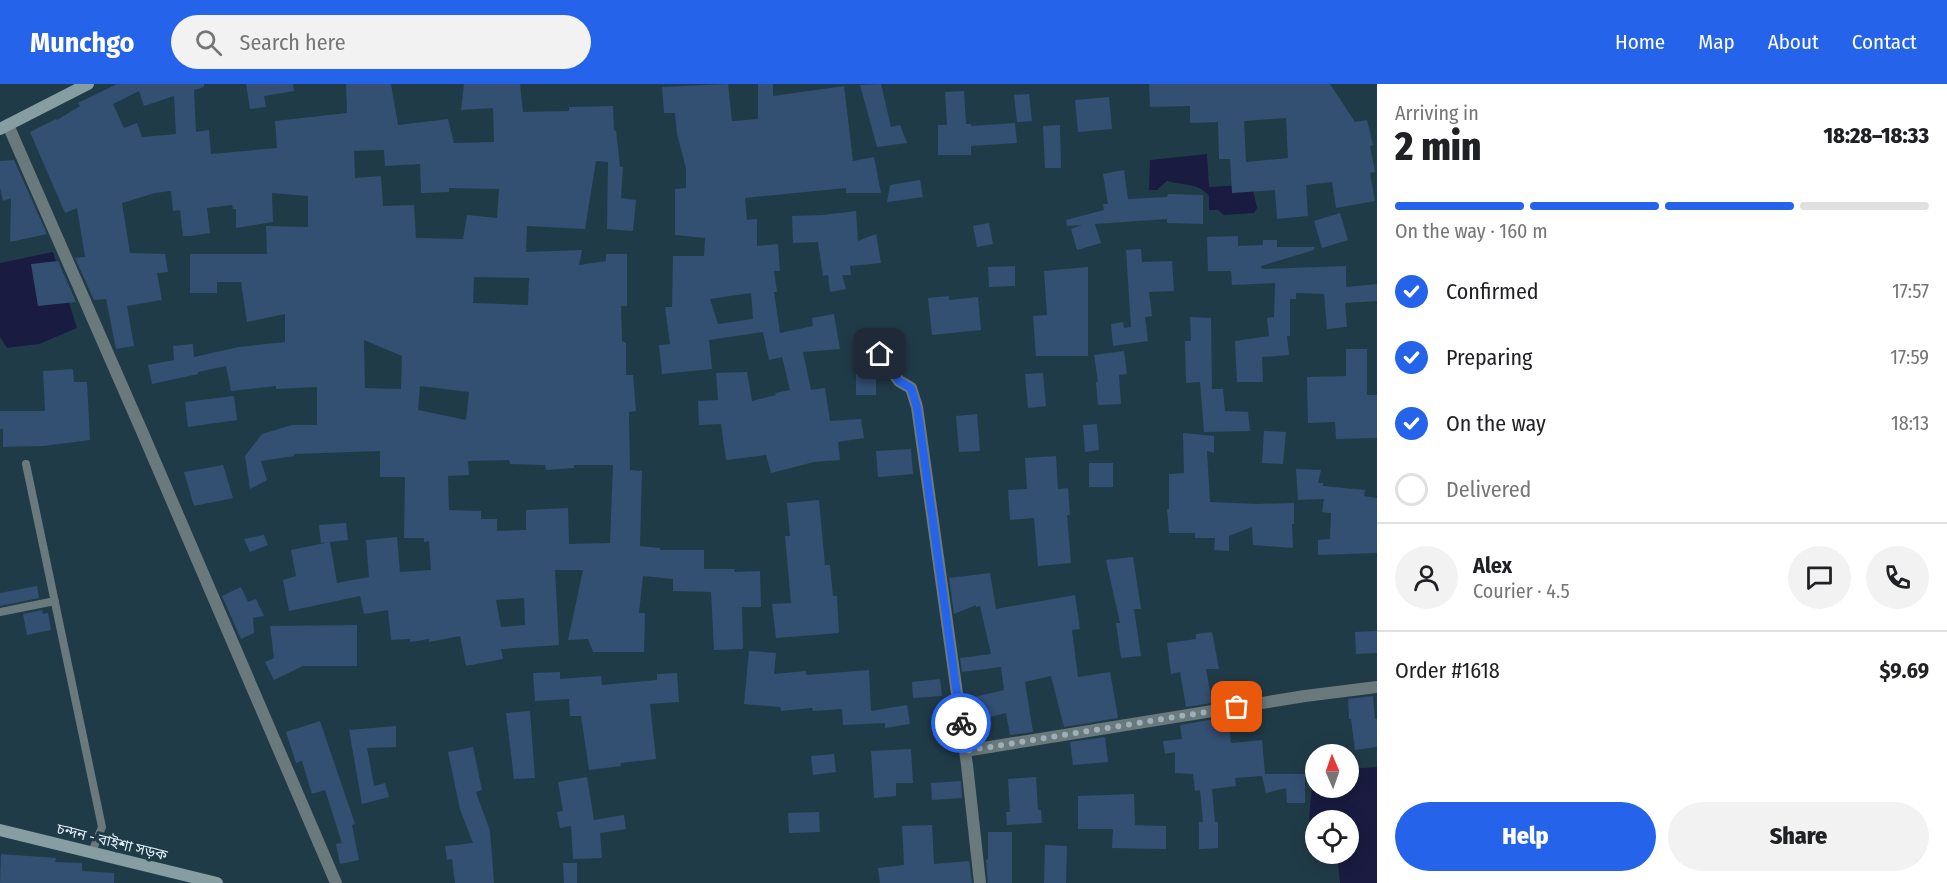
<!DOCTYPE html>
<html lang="en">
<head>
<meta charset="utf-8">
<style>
	:root { --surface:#fff; --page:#f2f2f2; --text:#202124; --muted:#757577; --line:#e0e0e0; --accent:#2563eb }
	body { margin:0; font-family:"Fira Sans Condensed","Noto Sans Bengali",sans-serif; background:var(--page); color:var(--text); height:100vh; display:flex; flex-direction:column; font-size:22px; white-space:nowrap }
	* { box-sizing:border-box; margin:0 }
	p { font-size:20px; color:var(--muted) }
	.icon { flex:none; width:33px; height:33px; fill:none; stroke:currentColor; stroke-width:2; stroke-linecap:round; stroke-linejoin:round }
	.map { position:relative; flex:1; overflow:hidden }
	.panel { display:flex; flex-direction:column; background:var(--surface); width:570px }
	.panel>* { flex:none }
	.needle { width:39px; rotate:358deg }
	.controls { position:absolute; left:1305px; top:660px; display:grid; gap:12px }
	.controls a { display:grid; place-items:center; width:54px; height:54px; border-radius:50%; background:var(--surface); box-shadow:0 3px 15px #0003; font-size:30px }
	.pin { position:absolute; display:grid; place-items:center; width:51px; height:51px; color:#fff; margin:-26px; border-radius:12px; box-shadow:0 3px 9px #0006 }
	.courier { position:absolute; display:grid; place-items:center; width:60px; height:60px; margin:-30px; border:4px solid #2563eb; border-radius:50%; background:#fff; color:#222; box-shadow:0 2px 8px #0007 }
	.summary em { font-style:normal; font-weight:800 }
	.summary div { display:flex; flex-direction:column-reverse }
	.summary { display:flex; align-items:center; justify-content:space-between; height:102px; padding:0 18px }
	h1 { font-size:39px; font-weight:800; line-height:45px }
	.bar { display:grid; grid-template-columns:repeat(4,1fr); gap:9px 6px; align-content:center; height:72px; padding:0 18px }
	.bar i { height:8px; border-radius:4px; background:var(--line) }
	.bar .current { background:var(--accent) }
	.bar p { grid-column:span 4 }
	.line { display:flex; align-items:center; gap:15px; padding:0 18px; border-top:2px solid var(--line) }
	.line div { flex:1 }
	.round { display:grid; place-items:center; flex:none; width:63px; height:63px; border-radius:32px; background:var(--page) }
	ol { padding:0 18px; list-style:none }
	li { display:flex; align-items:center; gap:18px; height:66px }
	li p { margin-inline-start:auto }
	li .icon { padding:6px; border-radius:50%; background:var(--accent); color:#fff; stroke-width:4 }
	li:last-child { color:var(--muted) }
	li i { width:33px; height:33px; border:3px solid var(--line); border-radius:50% }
	.cta { display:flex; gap:12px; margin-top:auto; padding:12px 18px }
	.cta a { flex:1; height:69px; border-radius:36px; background:var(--accent); color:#fff; font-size:24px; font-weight:800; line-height:69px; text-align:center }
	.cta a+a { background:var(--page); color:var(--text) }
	header { display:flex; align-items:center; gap:36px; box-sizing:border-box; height:84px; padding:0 30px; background:var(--accent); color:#fff }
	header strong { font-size:28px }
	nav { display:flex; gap:33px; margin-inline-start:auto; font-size:21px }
	.search { width:420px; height:54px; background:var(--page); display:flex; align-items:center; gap:15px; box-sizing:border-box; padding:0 21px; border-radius:33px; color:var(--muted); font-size:22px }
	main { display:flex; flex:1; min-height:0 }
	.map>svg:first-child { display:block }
	.water { fill:#191c40 }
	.building { fill:#334f72; fill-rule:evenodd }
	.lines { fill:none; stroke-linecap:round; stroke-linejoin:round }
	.lane { stroke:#6a797b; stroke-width:8 }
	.street { stroke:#6a797b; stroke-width:12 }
	.secondary { stroke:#869ea1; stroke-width:12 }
	.done { stroke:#9db0ba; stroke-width:6; stroke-dasharray:0 10.8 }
	.route { stroke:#2563eb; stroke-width:8 }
	.labels { text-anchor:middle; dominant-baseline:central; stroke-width:6; stroke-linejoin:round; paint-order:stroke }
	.street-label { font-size:15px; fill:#e0eff8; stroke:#203b48 }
</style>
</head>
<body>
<header>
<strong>Munchgo</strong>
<div class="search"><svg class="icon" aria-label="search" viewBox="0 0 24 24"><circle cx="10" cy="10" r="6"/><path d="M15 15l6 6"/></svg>Search here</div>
<nav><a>Home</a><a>Map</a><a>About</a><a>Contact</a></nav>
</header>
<main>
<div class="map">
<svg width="1377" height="799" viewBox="0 0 1377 799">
	<rect width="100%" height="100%" fill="#203b48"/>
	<path class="water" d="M1207 70 1209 103 1245 101 1253 106 1257 124 1254 129 1224 131 1218 126H1209V112C1197 98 1184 102 1167 97L1157 106H1149L1150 76Z
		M53 168 77 244 39 260 7 264 0 253V179Z
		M1377 683V799H1340L1337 770H1348V736H1316L1315 751 1308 750 1313 687H1315L1316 704H1348L1349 685Z"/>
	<path class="building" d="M117 0H204V3L194 6 196 48 209 46 211 70 277 64 275 37 347 29 346 0H391L398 41 448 35 454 59 494 58 493 24 461 26 464 0H520L523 28 569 27V23L613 22 614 47 616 46 620 83H623L621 114 636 116 633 147 607 145 608 78 596 77 585 145 527 142 526 168 582 166 579 181 606 177V170H627V222H621L622 257 626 259V291H633L636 327 629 328 630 386 642 387 640 462 660 464V466H704V485H734L735 488 760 487 761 523H742L743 565 714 566 711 508 673 507V495L643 492 639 529H645L644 568H593L588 555 568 556 583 486H555L559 561 501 565 503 575 466 582 460 552 429 558V555L410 558V555L391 556 388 526 364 530 360 512 289 527 283 496 296 492 291 466 330 458 337 499 369 493 366 456 397 453 400 488 431 486 429 457 424 458V454H404L405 393H380V367L294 370V372L261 377 267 396 250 405 245 372 262 350 292 341H317V303L276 305V302L231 307 226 282 198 288V290L152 300 148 281 174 276 173 262 193 260 194 273 239 263 285 258V230L247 238 241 198H217V209H190V170H267L266 142 308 143V112L272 109 273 138 236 144V125H233L232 121 207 124 210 149 190 152H183L180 126 173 127 171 107 155 109 122 119 130 169 165 170 168 188 157 189 162 216 127 222 134 262 116 265 106 215 94 216 75 174 85 173 77 124 65 129 30 48 56 35 57 36 80 22 78 19ZM139 7 144 22 174 12 176 50 142 53 137 39 124 44 113 20ZM384 66 385 82 420 80 421 109 449 108V104L499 105 497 134 467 131 463 155 416 154 414 121 383 122 381 92 355 94 354 67ZM474 193 529 194 528 221 473 219ZM364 256 402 272 401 305 365 304ZM420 302 469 308 466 336 418 326ZM509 376 510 380 545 381 546 386 574 384V381H613L610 459 569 460 568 424 526 426V446L497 447V435H481V427L449 426 448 392 469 391 468 377ZM524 514 525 541 501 543 496 516Z
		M246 0H293L294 7 264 12 266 23 250 25Z
		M728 0 732 37 758 35V0H773V12L844 2 853 77 874 73 881 109H846V104L745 114 747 136 757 135V162L778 160 780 187H774L777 208H774L780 249 813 242 812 234 834 230 840 265 803 268 811 306 825 304 830 337 861 335 864 354 838 358 840 376 814 378 771 389 766 371 726 376 721 340 699 341 698 317 718 316 716 289 747 288 752 317 776 311 775 309 790 306 782 273 769 276 763 248 709 256 712 285 662 290 659 261 670 260 665 223H672L673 172H704L705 154 675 151V105L686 104V84L677 50 675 29H664L662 3ZM751 209 753 235 718 240 710 215Z
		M881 0 891 43 900 41 907 59 877 63 860 1Z
		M1149 0H1330L1355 38 1367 36 1373 61 1370 62 1375 88 1370 89 1375 117 1336 124 1332 98 1306 101 1308 132 1277 135 1275 106 1232 109 1230 75H1219L1218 38 1190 39V22L1150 23ZM1286 34 1288 74 1246 78 1244 37Z
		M964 7 966 40H971V42L1015 39 1017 59 971 62V71H938V41H947L945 8Z
		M1029 10 1032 37 1017 38 1014 11Z
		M1109 13 1112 45 1078 48 1075 16Z
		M1060 41 1061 84H1045L1043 42Z
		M14 76 47 150 10 158 11 114 3 117 0 104V77Z
		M1124 86 1128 115 1167 113 1168 110 1203 111V140L1167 139V135L1095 140 1101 159 1077 166 1071 145 1082 141 1067 142 1066 136 1104 126 1103 120H1108L1103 90Z
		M920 96 923 113 887 118 890 101Z
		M856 127 858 157 876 150 881 179 850 182 851 191H842L846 205 830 208 828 191 823 192 818 158 793 159 792 132 822 131Z
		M1340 129 1348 156 1322 164 1314 137Z
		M989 139 993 160 977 163 973 142Z
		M1238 152V162L1263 161V156H1277V163H1314V166L1261 182 1262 185 1346 182V203L1377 200V217L1345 219 1347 243 1327 245 1324 210 1296 209V215H1290V252H1287L1289 271 1262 273 1263 298H1237L1235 257 1269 252 1267 234 1274 233 1275 199 1232 201 1231 187H1208L1207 153Z
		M1141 165 1142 178 1172 177 1174 207 1149 208 1152 232 1145 233 1148 257 1113 262 1111 240 1123 238 1124 244 1131 243 1126 166Z
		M58 177 76 218 38 222 31 180Z
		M1015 182V202L989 203 988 183Z
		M1088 183V272H1036L1033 232 1047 231 1044 187Z
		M949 212V216L978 213 981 246 932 251 928 214Z
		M1190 233 1211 234 1212 305H1223L1225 327 1248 328 1250 347 1204 348 1200 298 1186 299 1185 257H1191Z
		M1346 265H1367V311H1377V354L1336 355 1335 338 1308 339 1307 293 1346 292Z
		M1124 267 1127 290 1119 291 1121 320 1098 321 1096 298H1098L1094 271Z
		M73 285 74 298H87L90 356 43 362 3 363V345H0V327H45L43 287Z
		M876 288V311H856V289Z
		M1043 289 1046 322 1028 324 1025 290Z
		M234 312 237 336 188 343 185 318Z
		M977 330 980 367 959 368 956 332Z
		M1097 340 1099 366 1085 368 1083 341Z
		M1264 347 1286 348 1283 380 1262 379Z
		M1183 349 1214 352V369L1207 367 1210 418 1257 420 1294 419V440H1292L1293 464 1253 461 1252 443 1229 452V467L1214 466 1215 454H1195V449H1169L1167 425H1169V390L1184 389Z
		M911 365 913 390 878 393 876 367Z
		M1056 372 1058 405 1068 404 1070 431H1067L1071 479 1038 482 1034 434 1010 436 1008 406 1027 405 1025 374Z
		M1089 379H1113V403H1089Z
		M223 381 233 414 194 422 184 388Z
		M1296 385 1321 386 1318 399H1323V402L1365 406 1364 412 1377 414V469L1318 471V456L1330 455 1331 429 1322 428 1324 415 1298 416Z
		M819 416 825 481H830L833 512H837L839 549 776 554 772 520 791 519 785 452H790L787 419Z
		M346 439 348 456 321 459 319 441Z
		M264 451 268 461 250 468 244 455Z
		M1133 473 1141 525H1134L1141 572 1121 574 1116 539H1120L1106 476Z
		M990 489 996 525 1075 511 1080 545 1072 546 1078 593 1110 588 1118 634 1064 643 1051 592 1025 598 1033 648 1010 651 1006 629 970 638 966 615 1004 606 1001 583 962 588 960 574 991 570 980 522 976 523V521L954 530 949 494Z
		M37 502 39 514 0 522V509Z
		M241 503 248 518 256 515 264 532 253 534 254 549 241 555 222 512Z
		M42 526 43 530 48 529 51 546 27 551 23 530Z
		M357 541V582H303L274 596 265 578 274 574 270 542Z
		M1377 547V569L1356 570 1355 548Z
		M1212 548 1219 585H1206L1212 619 1186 623 1180 588 1171 590 1167 559 1196 555V550Z
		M749 567 776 569 774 590 806 587V591L869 586 871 627 907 621 910 640 885 644V639L843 641 842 625 813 627 812 624 781 627 780 623 744 620Z
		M560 588V595L601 592 602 601 657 596V590L677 589 679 618 650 620 656 675 620 679 621 682 589 686 581 632H570L569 615 535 617 533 589Z
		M940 595 942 612 913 614 912 598Z
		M1373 612 1375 635H1377V663L1355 666 1351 635H1349L1348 615Z
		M530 627 535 694 514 695 506 629Z
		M1228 633 1231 659 1262 656 1265 690H1305V719H1287L1286 704 1266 709 1262 692 1235 694 1236 702 1212 705 1215 738H1218V764L1199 765V738H1203L1200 706 1195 707 1193 690 1175 689V668L1165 670 1163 657 1182 655 1180 641Z
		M320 637 355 740 352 741 359 776 340 780 336 760 342 759 325 706 312 710 302 677 296 679 286 648Z
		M396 642V663L367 664 374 702 385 699 389 713 362 720 349 646Z
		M1105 653 1108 678 1073 681 1070 658Z
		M473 663 482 706 476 708 490 747 494 799H455L452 775 447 776 445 762 473 759 460 725 448 668Z
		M911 665 913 699H896V712L874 714 871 667Z
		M834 670 836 688 813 691 811 672Z
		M587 693 594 736 624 731 626 745 600 749 602 774 573 775 571 742 560 744 557 728 563 727 558 698Z
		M1036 693 1038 726H1041L1042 739 1007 741 1006 728H1010L1008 695Z
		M961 697 962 714 932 716 931 699Z
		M1134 710 1135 741 1166 742V765L1112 764 1113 745H1078V712Z
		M819 728 820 748 789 749 788 729Z
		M932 741 934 780 969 777 972 799H880L878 784 904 781 902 742Z
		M988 748H1012V799H988L986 776 988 775Z
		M1045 761 1067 762 1066 799H1044Z
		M1 770 56 774 55 778 82 779V787L114 789V799H0Z
		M563 779H577V799H564Z"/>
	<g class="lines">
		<path class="lane" d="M26 380 102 743 92 768
			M0 528 55 517"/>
		<path class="street" d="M8 41 144 352 336 799
			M880 270 899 297 911 304 917 323 967 681 980 799
			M965 667 1305 612 1377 603"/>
		<path class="secondary" d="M0 45 88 0
			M0 746 217 799"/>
	</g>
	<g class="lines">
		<path class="done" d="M961 639 965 667 1237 623"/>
		<path class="route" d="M880 270 899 297 911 304 917 323 961 639"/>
	</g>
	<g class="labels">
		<g class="street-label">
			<text transform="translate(112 758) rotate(14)">চন্দন - বাইশা সড়ক</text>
		</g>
	</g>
</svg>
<div class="controls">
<a><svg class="needle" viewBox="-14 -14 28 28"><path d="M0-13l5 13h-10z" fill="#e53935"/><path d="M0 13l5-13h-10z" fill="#757577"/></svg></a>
<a><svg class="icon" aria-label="locate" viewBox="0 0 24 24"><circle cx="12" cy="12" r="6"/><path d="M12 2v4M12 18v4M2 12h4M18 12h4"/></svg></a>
</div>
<div class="pin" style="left:1237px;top:623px;background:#ea580c"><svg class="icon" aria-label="bag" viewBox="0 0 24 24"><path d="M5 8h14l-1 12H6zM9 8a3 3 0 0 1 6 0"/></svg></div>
<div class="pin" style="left:880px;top:270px;background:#1f2937"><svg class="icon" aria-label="home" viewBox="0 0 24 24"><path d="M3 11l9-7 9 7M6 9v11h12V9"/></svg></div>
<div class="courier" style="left:961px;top:639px"><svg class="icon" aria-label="bike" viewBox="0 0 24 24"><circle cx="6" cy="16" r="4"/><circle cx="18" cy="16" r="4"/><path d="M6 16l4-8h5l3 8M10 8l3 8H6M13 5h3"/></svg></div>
</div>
<section class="panel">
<div class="summary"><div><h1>2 min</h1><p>Arriving in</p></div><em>18:28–18:33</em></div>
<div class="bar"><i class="current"></i><i class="current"></i><i class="current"></i><i></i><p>On the way · 160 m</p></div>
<ol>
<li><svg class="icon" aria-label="check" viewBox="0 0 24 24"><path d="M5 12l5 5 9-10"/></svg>Confirmed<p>17:57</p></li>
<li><svg class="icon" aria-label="check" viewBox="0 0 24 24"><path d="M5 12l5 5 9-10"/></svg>Preparing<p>17:59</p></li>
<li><svg class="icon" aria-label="check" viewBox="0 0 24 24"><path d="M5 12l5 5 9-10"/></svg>On the way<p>18:13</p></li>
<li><i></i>Delivered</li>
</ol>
<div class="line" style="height:108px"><a class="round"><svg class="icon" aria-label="person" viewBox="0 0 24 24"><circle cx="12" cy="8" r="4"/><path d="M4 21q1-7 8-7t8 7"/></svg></a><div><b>Alex</b><p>Courier · 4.5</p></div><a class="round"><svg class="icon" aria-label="chat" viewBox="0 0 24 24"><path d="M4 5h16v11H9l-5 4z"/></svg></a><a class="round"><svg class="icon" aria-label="phone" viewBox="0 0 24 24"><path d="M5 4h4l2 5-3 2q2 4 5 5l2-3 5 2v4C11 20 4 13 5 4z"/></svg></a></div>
<div class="line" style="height:78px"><div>Order #1618</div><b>$9.69</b></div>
<div class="cta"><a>Help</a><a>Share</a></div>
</section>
</main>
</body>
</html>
